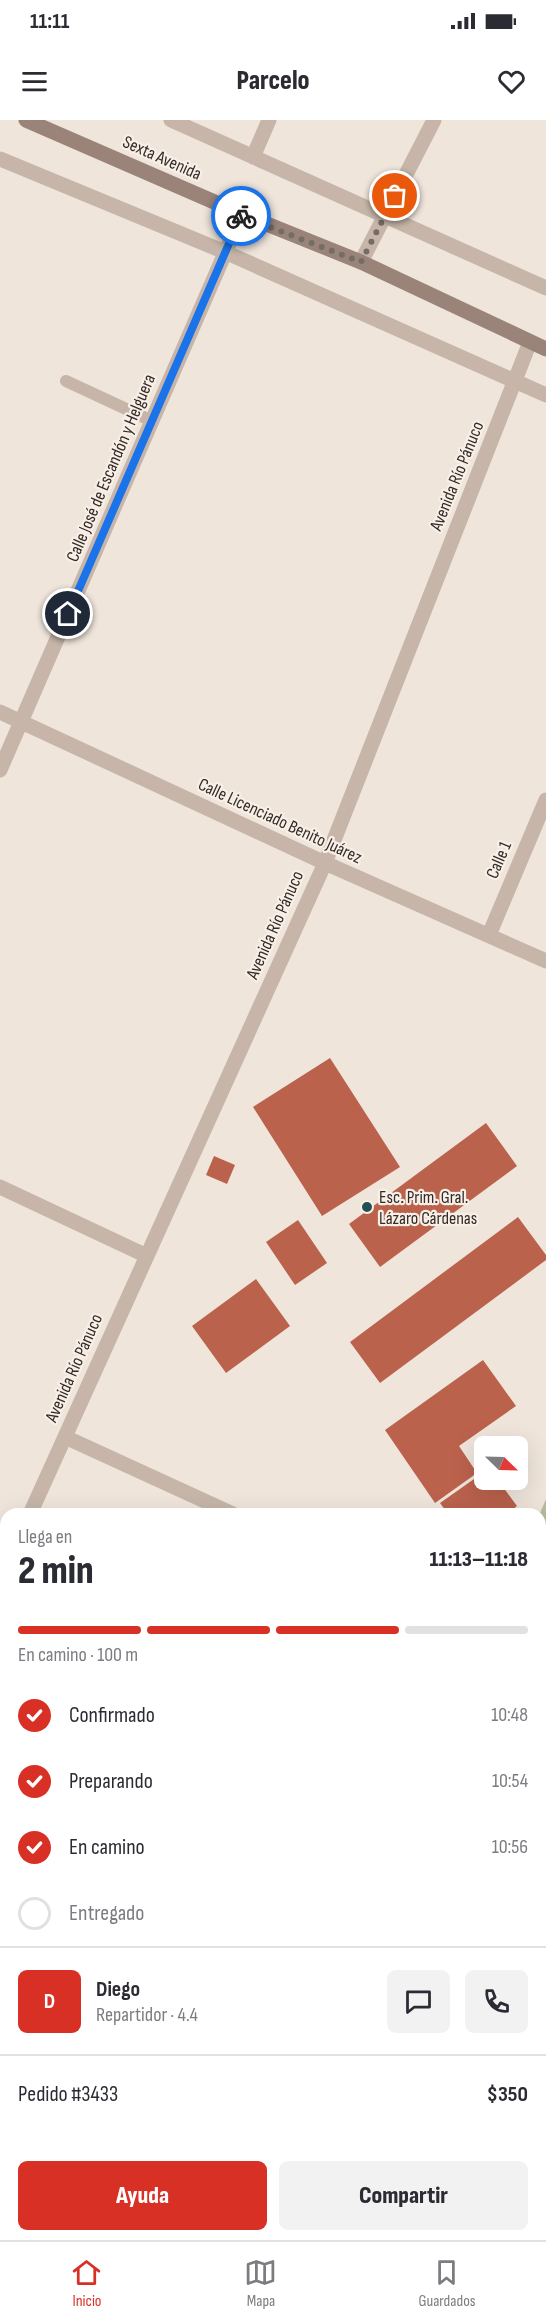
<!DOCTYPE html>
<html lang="es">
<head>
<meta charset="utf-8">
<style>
	:root { --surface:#fff; --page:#f2f2f3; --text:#2b2b33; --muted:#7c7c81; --line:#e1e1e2; --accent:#d93025 }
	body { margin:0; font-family:"Sofia Sans Condensed",sans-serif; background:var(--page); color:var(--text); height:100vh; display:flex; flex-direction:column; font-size:22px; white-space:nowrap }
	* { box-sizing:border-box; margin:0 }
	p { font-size:20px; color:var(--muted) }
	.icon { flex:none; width:33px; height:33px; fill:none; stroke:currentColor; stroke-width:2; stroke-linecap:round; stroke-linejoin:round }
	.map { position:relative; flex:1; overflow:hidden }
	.sheet { position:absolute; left:0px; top:1388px; width:546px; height:734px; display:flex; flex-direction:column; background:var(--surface); border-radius:18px 18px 0 0; box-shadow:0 6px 24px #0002 }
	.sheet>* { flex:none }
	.needle { width:39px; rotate:113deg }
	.controls { position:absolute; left:474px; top:1316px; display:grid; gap:12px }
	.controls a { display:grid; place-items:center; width:54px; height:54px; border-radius:9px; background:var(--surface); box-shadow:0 6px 24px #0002; font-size:30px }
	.pin { position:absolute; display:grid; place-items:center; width:51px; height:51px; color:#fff; margin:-26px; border:3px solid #fff; border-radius:50%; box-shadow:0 2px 6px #0007 }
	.courier { position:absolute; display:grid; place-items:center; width:60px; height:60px; margin:-30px; border:4px solid #1a73e8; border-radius:50%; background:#fff; color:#222; box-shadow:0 2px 8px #0007 }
	.head em { font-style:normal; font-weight:800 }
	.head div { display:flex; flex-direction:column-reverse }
	.head { display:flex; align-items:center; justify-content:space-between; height:102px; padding:0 18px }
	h1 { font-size:39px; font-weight:800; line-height:45px }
	.bar { display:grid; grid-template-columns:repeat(4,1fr); gap:9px 6px; align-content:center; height:72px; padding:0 18px }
	.bar i { height:8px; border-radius:4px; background:var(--line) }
	.bar .selected { background:var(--accent) }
	.bar p { grid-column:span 4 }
	.line { display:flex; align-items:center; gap:15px; padding:0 18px; border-top:2px solid var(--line) }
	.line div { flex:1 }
	.round { display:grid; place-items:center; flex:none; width:63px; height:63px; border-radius:9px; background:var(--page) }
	ol { padding:0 18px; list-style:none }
	li { display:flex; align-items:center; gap:18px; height:66px }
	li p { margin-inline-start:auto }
	li .icon { padding:6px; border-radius:50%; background:var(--accent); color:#fff; stroke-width:4 }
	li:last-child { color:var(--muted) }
	li i { width:33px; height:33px; border:3px solid var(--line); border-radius:50% }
	.primary-button { display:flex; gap:12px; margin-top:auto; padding:12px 18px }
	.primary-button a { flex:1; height:69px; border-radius:9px; background:var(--accent); color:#fff; font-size:24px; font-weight:800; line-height:69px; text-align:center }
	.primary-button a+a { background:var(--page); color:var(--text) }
	.status { display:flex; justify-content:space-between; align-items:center; height:42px; padding:0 30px; background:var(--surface); direction:ltr }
	.status svg { height:16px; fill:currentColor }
	header { display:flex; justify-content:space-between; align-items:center; height:78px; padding:0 18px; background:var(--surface); font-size:27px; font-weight:800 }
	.dock { display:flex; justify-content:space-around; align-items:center; height:84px; border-top:2px solid var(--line); background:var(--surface); font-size:16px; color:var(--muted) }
	.dock a { display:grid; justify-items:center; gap:3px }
	.dock .selected { color:var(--accent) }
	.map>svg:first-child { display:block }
	.green { fill:#b4bd9d }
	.building { fill:#bb624d }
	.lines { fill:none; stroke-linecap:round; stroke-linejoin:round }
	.service { stroke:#c6b5a8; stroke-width:12 }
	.minor { stroke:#c6b5a8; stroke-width:15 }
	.secondary { stroke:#9a847a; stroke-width:15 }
	.done { stroke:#756c67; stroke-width:6; stroke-dasharray:0 10.8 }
	.route { stroke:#1a73e8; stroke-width:8 }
	.poi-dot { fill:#215152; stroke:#f8efe7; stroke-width:2 }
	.labels { text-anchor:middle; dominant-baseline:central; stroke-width:4.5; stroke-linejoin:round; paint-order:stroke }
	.street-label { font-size:18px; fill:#342b28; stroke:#f8efe7 }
	.poi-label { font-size:18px; fill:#342b28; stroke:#f8efe7; text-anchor:start }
</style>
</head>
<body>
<div class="status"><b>11:11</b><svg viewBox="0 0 49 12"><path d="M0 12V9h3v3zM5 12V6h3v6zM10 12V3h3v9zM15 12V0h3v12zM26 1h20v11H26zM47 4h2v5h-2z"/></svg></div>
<header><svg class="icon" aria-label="menu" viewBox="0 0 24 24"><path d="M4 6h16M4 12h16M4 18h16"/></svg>Parcelo<svg class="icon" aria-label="heart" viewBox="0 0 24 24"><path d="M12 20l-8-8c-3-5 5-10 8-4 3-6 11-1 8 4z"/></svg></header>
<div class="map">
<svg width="546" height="2120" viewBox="0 0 546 2120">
	<rect width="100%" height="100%" fill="#efe5db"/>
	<path class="green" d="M546 1379V1506L540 1503V1393Z"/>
	<path class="building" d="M330 938 400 1047 322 1096 253 987Z
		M486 1003 517 1046 380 1147 349 1104Z
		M214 1036 235 1045 227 1064 206 1055Z
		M518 1097 546 1135V1140L380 1263 350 1222Z
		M298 1100 327 1143 295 1165 266 1122Z
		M256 1159 290 1206 226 1253 192 1206Z
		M483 1240 516 1286 459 1326 477 1353 435 1383 385 1310Z
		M484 1352V1359H497L517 1386 507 1394H448L440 1383Z"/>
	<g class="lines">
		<path class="service" d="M66 261 152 301"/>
		<path class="minor" d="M171 0 546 168
			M253 37 269 0
			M0 39 225 132 546 275
			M361 142 434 0
			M0 592 325 743 546 841
			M0 650 242 94
			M489 815 546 680
			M0 1067 147 1136
			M65 1317 233 1394
			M30 1394 325 743 530 222
			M0 1459 6 1446
			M540 1534 546 1536
			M540 1843 546 1830
			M0 1852 6 1855
			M540 2102 546 2104
			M52 2120 54 2115
			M415 2120 418 2115"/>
		<path class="secondary" d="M26 0 242 94 361 142 546 229"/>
	</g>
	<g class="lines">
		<path class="done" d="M241 96 361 142 395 76"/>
		<path class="route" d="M68 494 241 96"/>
	</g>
	<circle class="poi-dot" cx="367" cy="1087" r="6"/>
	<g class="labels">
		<g class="street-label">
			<text transform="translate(162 38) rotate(24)">Sexta Avenida</text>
			<text transform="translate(111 348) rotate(-67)">Calle José de Escandón y Helguera</text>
			<text transform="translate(457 356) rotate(-68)">Avenida Río Pánuco</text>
			<text transform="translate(280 701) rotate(25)">Calle Licenciado Benito Juárez</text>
			<text transform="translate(499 740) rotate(-67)">Calle 1</text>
			<text transform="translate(275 805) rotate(-66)">Avenida Río Pánuco</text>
			<text transform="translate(74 1248) rotate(-66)">Avenida Río Pánuco</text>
		</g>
		<g class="poi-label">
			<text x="379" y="1077">Esc. Prim. Gral.<tspan x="379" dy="21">Lázaro Cárdenas</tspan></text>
		</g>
	</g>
</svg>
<div class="controls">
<a><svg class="needle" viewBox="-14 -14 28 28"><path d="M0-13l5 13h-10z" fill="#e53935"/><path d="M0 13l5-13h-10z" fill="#7c7c81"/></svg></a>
</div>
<div class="pin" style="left:395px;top:76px;background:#ea580c"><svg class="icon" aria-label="bag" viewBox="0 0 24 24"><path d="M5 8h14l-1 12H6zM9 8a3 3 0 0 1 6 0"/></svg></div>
<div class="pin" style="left:68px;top:494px;background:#1f2937"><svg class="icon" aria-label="home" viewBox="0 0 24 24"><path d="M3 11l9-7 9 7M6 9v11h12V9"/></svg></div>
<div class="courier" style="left:241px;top:96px"><svg class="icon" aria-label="bike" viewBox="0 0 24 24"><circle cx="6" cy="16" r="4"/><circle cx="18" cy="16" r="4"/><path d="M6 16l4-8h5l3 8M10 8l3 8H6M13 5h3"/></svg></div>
<section class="sheet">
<div class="head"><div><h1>2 min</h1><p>Llega en</p></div><em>11:13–11:18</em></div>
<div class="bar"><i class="selected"></i><i class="selected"></i><i class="selected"></i><i></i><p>En camino · 100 m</p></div>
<ol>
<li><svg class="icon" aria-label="check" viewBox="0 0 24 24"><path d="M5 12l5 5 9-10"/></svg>Confirmado<p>10:48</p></li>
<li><svg class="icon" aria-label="check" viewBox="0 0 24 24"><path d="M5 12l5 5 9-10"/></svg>Preparando<p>10:54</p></li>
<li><svg class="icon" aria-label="check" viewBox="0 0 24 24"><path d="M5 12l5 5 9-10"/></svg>En camino<p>10:56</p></li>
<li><i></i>Entregado</li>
</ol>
<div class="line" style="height:108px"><b class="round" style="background:var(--accent);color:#fff">D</b><div><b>Diego</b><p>Repartidor · 4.4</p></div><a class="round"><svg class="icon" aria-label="chat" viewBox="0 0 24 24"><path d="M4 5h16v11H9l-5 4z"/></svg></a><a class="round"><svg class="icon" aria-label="phone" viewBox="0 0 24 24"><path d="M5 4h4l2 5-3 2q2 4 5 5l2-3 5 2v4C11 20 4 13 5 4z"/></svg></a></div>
<div class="line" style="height:78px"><div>Pedido #3433</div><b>$350</b></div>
<div class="primary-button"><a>Ayuda</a><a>Compartir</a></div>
</section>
</div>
<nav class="dock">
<a class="selected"><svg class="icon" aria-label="home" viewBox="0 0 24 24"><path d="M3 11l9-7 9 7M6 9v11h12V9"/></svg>Inicio</a>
<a><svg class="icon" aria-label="map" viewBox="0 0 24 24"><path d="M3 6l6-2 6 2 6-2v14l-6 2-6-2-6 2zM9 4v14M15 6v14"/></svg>Mapa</a>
<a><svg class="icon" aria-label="saved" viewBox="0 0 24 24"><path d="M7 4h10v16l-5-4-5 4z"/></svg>Guardados</a>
</nav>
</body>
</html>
